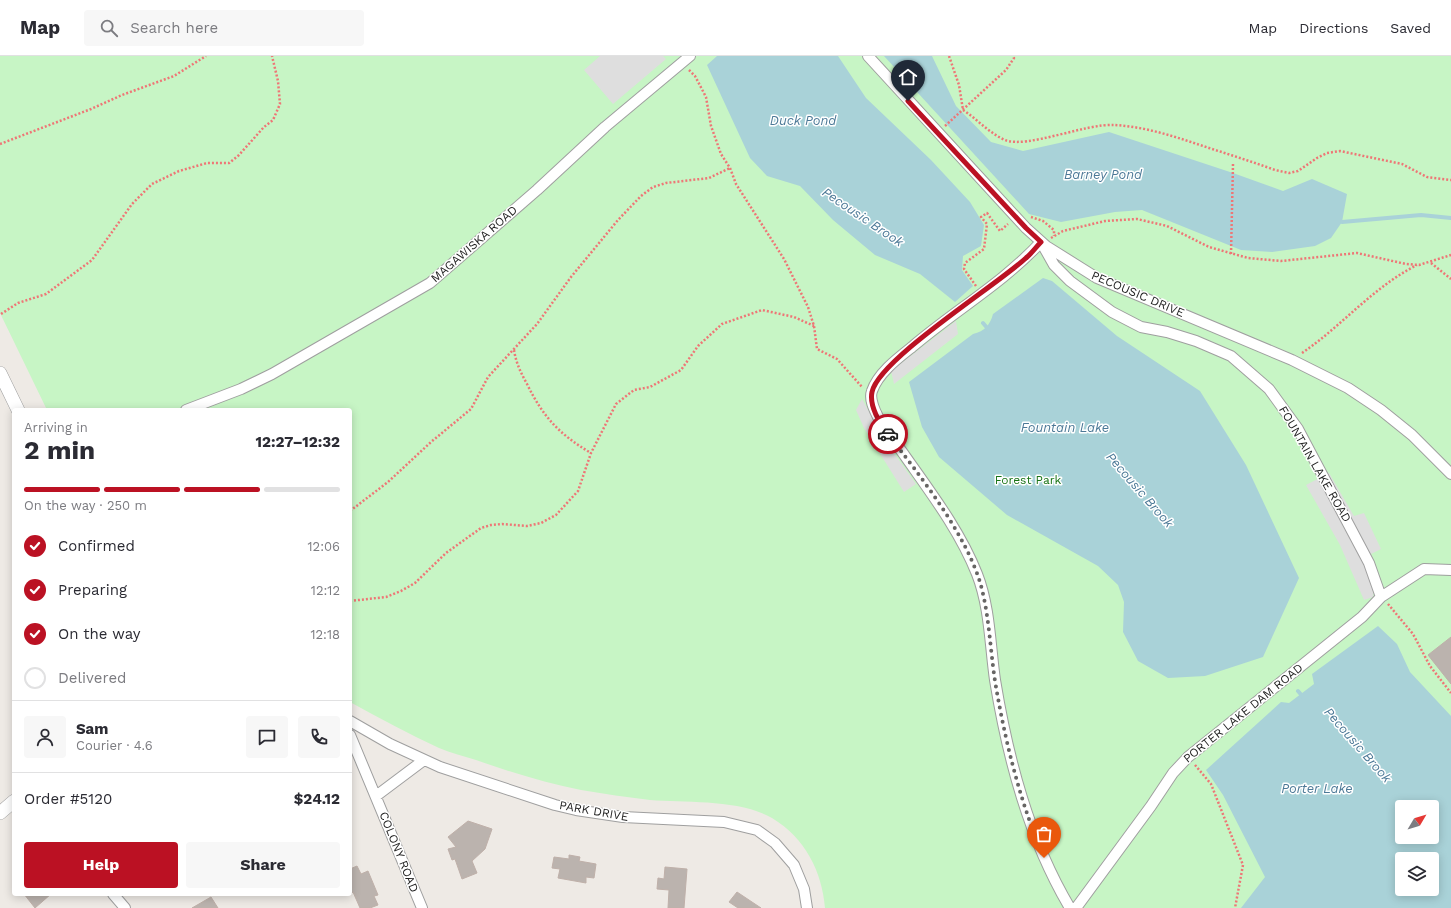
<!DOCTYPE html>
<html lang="en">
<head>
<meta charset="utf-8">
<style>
	:root { --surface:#fff; --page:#f7f7f7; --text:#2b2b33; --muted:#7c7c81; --line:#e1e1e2; --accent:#bb1123 }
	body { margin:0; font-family:"Work Sans",sans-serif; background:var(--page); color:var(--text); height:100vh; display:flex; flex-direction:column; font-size:15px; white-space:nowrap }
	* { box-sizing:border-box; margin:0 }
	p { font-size:13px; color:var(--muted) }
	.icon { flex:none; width:22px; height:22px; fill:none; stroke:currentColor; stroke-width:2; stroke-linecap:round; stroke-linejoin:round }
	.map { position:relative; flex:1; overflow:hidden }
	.panel { position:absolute; left:12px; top:352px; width:340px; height:488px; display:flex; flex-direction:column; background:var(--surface); border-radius:4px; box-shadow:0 2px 10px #0003 }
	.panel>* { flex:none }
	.needle { width:26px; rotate:52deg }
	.buttons { position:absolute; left:1395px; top:744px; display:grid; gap:8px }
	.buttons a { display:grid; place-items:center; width:44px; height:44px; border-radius:4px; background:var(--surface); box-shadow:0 2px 10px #0003; font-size:20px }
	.pin { position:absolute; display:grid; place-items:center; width:34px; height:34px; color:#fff; margin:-41px -17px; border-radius:50% 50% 50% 0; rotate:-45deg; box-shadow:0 0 4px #0007 }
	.pin .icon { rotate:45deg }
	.courier { position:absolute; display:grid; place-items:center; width:40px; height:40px; margin:-20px; border:3px solid #bb1123; border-radius:50%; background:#fff; color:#222; box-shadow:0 1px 5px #0007 }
	.headline em { font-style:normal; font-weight:700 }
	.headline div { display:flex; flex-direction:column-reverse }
	.headline { display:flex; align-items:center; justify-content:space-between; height:68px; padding:0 12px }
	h1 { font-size:26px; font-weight:700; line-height:30px }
	.bar { display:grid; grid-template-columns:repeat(4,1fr); gap:6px 4px; align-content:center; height:48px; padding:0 12px }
	.bar i { height:5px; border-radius:3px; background:var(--line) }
	.bar .current { background:var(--accent) }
	.bar p { grid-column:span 4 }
	.line { display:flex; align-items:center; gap:10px; padding:0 12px; border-top:1px solid var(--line) }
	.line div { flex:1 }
	.round { display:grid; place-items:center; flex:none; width:42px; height:42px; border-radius:4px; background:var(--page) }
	ol { padding:0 12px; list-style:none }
	li { display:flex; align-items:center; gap:12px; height:44px }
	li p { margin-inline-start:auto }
	li .icon { padding:4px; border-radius:50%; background:var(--accent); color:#fff; stroke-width:4 }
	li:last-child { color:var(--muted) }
	li i { width:22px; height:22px; border:2px solid var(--line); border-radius:50% }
	.action { display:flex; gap:8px; margin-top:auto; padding:8px 12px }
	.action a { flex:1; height:46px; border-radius:4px; background:var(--accent); color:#fff; font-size:16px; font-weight:700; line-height:46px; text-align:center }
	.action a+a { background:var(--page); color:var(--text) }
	header { display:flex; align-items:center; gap:24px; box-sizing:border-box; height:56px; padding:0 20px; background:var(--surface); border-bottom:1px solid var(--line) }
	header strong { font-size:19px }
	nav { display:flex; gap:22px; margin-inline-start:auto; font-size:14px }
	.search { width:280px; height:36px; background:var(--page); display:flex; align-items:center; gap:10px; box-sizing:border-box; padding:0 14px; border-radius:4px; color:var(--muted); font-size:15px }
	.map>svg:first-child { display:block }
	.park { fill:#c7f5c5; fill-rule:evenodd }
	.parking { fill:#dedede }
	.water { fill:#a9d2d8; fill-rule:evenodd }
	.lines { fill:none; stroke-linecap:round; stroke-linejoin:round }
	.stream { stroke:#a9d2d8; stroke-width:4 }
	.building { fill:#bbb3ae; stroke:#bfb0a9 }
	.minor-casing { stroke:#9f9f9f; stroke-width:12 }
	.tertiary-casing { stroke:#9f9f9f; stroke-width:14 }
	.path { stroke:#ee7676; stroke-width:2.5; stroke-dasharray:2 2; stroke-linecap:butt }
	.minor { stroke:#fff; stroke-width:10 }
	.tertiary { stroke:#fff; stroke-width:13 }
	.done { stroke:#676564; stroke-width:4; stroke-dasharray:0 7.2 }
	.route { stroke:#bb1123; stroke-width:5 }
	.labels { text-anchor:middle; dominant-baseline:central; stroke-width:3; stroke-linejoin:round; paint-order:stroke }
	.street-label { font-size:12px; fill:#1e1e1e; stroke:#fff }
	.park-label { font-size:12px; fill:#177315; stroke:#fff }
	.water-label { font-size:13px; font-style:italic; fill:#4c7997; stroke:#fff }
</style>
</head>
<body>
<header>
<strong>Map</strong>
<div class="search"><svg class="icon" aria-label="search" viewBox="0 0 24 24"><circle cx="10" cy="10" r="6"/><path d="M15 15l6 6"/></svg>Search here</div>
<nav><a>Map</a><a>Directions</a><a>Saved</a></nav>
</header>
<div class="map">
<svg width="1451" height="852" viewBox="0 0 1451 852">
	<rect width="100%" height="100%" fill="#eeeae5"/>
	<path class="park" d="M0 0H1451V852H825C822 815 805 782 772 762 739 743 687 747 650 744 627 741 604 738 581 734 546 727 510 716 476 704 464 700 451 697 439 692 409 678 379 662 350 646V354H47L0 257ZM1402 751H1432V781H1402ZM1402 803H1432V833H1402Z"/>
	<path class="parking" d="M600 0H663L666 3 613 48 584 14Z
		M956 265 958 278 894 328 891 315Z
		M862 343 886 386 916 428 904 436 864 372 856 354Z
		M1329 417 1354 460 1364 457 1381 493 1371 498 1377 513 1373 541 1364 544 1340 489 1306 429Z"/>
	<path class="water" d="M717 0H838L866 42 931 104 970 146 984 169 981 190 963 200 962 214 973 230 955 246 920 218 875 199 833 164 800 130 767 120 750 102 707 9Z
		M884 0H932L956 50 991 86 1023 95 1109 76 1233 117 1283 135 1312 123 1347 138 1342 166 1331 182 1315 190 1272 196 1241 194 1142 154 1115 156 1061 166 1029 158Z
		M1043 222 1052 225 1117 280 1200 335 1246 409 1299 522 1263 601 1205 620 1168 622 1138 605 1123 576 1124 546 1118 529 1098 510 1007 459 939 401 922 371 909 326 973 278C985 275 990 269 993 258Z
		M1378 570 1397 588 1410 616 1451 660V852H1241L1265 821 1223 739 1206 714 1281 646 1289 647 1314 628 1312 618ZM1402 751H1432V781H1402ZM1402 803H1432V833H1402Z"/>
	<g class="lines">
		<path class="stream" d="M1342 166 1421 159 1451 162
			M983 267 989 274
			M1298 635 1304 642"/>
	</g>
	<path class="building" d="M1451 581V628L1428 599Z
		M468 765 492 773 485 793 472 805 477 817 462 823 455 803 452 804 448 793 456 791 448 781Z
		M569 799 580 801 579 805 596 808 594 822 586 821V827L558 822 560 813 552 812 554 801 569 803Z
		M357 810 361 818 368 815 378 839 374 840 378 849 370 852H360L353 836 350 838V813Z
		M665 811 687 813 684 852H668L669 834 657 833 658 822 664 823Z
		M737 836 761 852H738L729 846Z
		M24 838H51L35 852Z
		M211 841 218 852H192Z"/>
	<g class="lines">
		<defs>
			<path id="minor" d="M868 0 1026 172 1046 190 1097 222 1292 304 1348 332 1381 354 1412 379 1451 418
				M186 354 241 333 272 318 430 227 537 134 605 71 690 0
				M350 665 390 688 440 711 555 749 576 754 623 761 724 766 757 774 775 787 794 809 804 833 807 852
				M350 679 422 852
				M376 740 424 704
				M113 838 125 852
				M1070 852C1029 783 1008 703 995 624 990 589 990 551 977 518 960 475 931 437 905 400 896 387 885 375 878 361 874 353 869 343 872 335 878 317 898 302 912 291 954 255 1003 227 1041 186L1054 209 1070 225 1112 256 1141 271 1167 276 1196 285 1231 300 1269 333 1298 373 1369 507 1381 541
				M1076 852 1151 750 1173 717 1188 701 1362 561 1381 541 1424 513 1451 514"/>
			<path id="tertiary" d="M0 317 18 354
				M0 757 14 745"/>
		</defs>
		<use href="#minor" class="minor-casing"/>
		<use href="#tertiary" class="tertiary-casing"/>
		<path class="path" d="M949 0 959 29 963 54C977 63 989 77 1005 84 1027 93 1086 67 1115 69 1148 71 1179 82 1209 92 1231 99 1253 106 1275 114L1289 117 1298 115 1317 102 1327 97 1340 95 1402 108 1427 121 1451 124
			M689 14 695 20 706 41 711 70 721 98 730 112 736 128 784 203 808 251 814 270 817 293 837 303 862 331
			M945 70 1006 14 1014 2 1013 0
			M0 88 91 53 122 39 174 20 206 0
			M1031 161 1043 165 1054 174V180
			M1051 182 1063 175 1105 165 1137 163 1167 170 1209 191 1248 202 1281 205 1357 197 1406 208 1419 209 1451 199
			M1231 198 1233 108
			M1431 207 1451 223
			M976 230 964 213 965 207 984 193 987 168 981 161 987 157 1000 175 1008 168
			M1 258 18 247 46 238 92 204 132 148 152 128 179 115 207 107H229L239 99 264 71 273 64 280 48 278 25 272 0
			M514 294C516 307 521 317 527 328 543 361 560 379 591 397
			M1302 297C1342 270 1373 231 1417 209
			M350 455 388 426 431 386 471 353 488 321 537 268 571 221 618 164 641 140 653 131 666 127 709 122 730 112
			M350 545 386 541 401 535 415 527 446 497 481 472 491 469 502 468 527 470 541 467 556 459 578 435 591 397 616 348 634 334 650 331 681 314 698 290 722 268 762 254 794 261 814 270
			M1388 548 1413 578 1430 610 1451 637
			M1195 709 1211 728 1243 809 1235 852"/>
		<use href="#minor" class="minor"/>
		<use href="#tertiary" class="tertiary"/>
	</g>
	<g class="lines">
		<path class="done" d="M888 378C920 420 964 475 980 526 989 557 990 592 995 625 1005 685 1020 746 1044 802"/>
		<path class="route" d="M888 378C880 368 869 350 872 336 879 303 997 229 1026 202 1032 197 1036 191 1041 186L1026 172 908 45"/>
	</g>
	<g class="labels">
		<g class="street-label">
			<text transform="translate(474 188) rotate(-41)">MAGAWISKA ROAD</text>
			<text transform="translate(1138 238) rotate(23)">PECOUSIC DRIVE</text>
			<text transform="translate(1315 408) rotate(60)">FOUNTAIN LAKE ROAD</text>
			<text transform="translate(1243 657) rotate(-39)">PORTER LAKE DAM ROAD</text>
			<text transform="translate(594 755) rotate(10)">PARK DRIVE</text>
			<text transform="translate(399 796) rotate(68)">COLONY ROAD</text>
		</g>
		<g class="park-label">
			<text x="1028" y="424">Forest Park</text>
		</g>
		<g class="water-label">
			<text x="803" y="64">Duck Pond</text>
			<text x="1103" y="118">Barney Pond</text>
			<text transform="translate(863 161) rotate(34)">Pecousic Brook</text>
			<text x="1065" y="371">Fountain Lake</text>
			<text transform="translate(1140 434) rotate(49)">Pecousic Brook</text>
			<text transform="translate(1358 689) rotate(49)">Pecousic Brook</text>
			<text x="1317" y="732">Porter Lake</text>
		</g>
	</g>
</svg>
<div class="buttons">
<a><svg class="needle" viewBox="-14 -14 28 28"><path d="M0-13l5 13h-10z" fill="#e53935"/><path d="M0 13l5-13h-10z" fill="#7c7c81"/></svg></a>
<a><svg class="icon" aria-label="layers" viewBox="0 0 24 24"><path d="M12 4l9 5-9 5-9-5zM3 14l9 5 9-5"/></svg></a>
</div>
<div class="pin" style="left:1044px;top:802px;background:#ea580c"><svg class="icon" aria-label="bag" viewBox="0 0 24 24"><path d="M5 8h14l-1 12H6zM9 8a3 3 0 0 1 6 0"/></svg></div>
<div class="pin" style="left:908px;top:45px;background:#1f2937"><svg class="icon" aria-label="home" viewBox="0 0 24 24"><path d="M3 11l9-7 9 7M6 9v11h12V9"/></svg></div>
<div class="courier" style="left:888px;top:378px"><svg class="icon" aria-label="car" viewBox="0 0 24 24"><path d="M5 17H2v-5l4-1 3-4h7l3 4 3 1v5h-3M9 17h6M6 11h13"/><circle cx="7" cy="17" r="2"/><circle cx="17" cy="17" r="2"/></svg></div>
<section class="panel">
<div class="headline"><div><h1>2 min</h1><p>Arriving in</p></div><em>12:27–12:32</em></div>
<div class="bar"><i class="current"></i><i class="current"></i><i class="current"></i><i></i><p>On the way · 250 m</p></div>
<ol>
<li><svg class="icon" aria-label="check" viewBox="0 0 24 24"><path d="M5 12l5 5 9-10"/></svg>Confirmed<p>12:06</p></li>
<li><svg class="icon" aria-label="check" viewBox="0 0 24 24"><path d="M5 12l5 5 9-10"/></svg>Preparing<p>12:12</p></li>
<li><svg class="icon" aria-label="check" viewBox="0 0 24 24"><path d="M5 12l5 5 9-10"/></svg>On the way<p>12:18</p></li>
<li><i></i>Delivered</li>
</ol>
<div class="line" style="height:72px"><a class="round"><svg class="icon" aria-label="person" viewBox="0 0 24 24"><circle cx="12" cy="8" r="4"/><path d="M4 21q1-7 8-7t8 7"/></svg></a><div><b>Sam</b><p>Courier · 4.6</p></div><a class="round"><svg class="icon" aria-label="chat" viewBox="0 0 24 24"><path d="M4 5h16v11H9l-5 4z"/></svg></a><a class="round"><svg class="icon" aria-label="phone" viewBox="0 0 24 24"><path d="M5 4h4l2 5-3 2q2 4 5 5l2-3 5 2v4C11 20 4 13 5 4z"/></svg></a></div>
<div class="line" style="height:52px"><div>Order #5120</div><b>$24.12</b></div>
<div class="action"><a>Help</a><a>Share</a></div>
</section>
</div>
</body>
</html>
